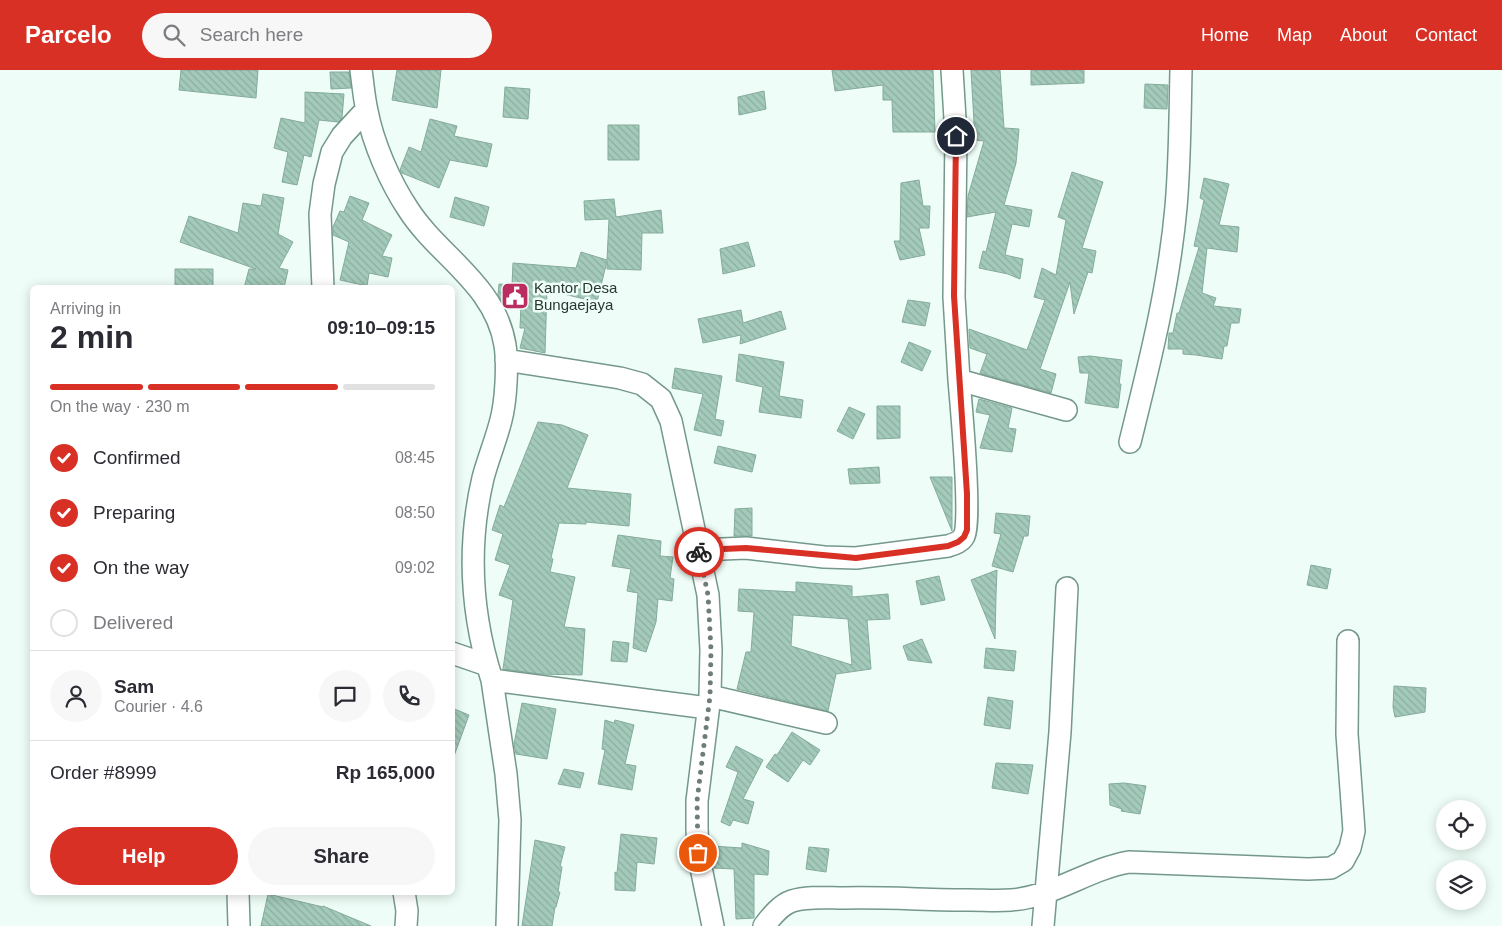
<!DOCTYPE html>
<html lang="en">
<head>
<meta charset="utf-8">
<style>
	:root { --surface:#fff; --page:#f7f7f7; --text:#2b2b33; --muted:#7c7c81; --line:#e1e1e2; --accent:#d93025 }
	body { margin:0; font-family:Helvetica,sans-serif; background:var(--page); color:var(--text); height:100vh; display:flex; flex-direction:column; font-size:19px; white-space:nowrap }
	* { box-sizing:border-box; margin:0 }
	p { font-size:16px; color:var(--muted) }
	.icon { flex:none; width:28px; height:28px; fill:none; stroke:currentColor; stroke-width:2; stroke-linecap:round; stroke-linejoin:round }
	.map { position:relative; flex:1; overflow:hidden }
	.sheet { position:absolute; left:30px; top:215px; width:425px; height:610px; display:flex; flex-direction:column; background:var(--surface); border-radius:8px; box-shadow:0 2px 12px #0003 }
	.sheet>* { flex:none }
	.controls { position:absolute; left:1436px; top:730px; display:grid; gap:10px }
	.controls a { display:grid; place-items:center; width:50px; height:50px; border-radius:50%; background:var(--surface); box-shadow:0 2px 12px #0003; font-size:25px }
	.pin { position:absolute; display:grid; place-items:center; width:42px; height:42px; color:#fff; margin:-21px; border:2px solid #fff; border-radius:50%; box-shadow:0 1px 5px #0007 }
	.courier { position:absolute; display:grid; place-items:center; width:50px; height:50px; margin:-25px; border:4px solid #d93025; border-radius:50%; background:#fff; color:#222; box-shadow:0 1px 6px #0007 }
	.head em { font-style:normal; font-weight:700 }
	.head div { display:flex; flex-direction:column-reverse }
	.head { display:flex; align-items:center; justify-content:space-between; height:85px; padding:0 20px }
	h1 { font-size:32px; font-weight:700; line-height:38px }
	.bar { display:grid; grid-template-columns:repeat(4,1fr); gap:8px 5px; align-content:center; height:60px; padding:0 20px }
	.bar i { height:6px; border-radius:4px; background:var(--line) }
	.bar .selected { background:var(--accent) }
	.bar p { grid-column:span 4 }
	.line { display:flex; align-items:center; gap:12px; padding:0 20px; border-top:1px solid var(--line) }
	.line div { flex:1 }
	.round { display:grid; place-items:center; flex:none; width:52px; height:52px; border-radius:26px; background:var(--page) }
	ol { padding:0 20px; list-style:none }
	li { display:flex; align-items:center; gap:15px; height:55px }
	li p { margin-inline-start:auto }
	li .icon { padding:5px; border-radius:50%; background:var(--accent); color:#fff; stroke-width:4 }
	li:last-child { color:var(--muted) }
	li i { width:28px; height:28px; border:2px solid var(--line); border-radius:50% }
	.button { display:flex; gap:10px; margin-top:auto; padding:10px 20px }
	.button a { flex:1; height:58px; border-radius:30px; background:var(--accent); color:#fff; font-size:20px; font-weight:700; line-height:58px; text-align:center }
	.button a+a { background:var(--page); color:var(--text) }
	header { display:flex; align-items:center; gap:30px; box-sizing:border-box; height:70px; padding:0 25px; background:var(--accent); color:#fff }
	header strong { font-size:24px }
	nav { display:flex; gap:28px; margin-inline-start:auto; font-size:18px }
	.search { width:350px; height:45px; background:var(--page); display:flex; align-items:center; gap:12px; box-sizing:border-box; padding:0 18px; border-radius:28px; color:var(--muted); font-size:19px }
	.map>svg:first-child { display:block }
	.building { fill:url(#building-back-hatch); stroke:#85ab9c; fill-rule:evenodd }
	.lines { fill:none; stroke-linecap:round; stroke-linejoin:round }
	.minor-casing { stroke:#74988a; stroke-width:24 }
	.minor { stroke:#fff; stroke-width:21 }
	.done { stroke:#6e7d77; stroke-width:5; stroke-dasharray:0 9 }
	.route { stroke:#d93025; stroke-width:6 }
	.labels { text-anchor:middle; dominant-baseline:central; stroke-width:5; stroke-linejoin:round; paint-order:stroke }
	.poi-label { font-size:15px; fill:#293832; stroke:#eefdf7; text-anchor:start }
</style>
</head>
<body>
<header>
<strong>Parcelo</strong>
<div class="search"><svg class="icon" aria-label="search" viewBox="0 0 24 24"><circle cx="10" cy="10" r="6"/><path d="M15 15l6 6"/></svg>Search here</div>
<nav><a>Home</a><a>Map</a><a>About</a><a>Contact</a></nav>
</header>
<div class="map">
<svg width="1502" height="856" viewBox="0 0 1502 856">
	<defs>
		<pattern id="building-back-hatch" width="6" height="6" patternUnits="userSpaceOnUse" patternTransform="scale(1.25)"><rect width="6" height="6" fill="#a3caba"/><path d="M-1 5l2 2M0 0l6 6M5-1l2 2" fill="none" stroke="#8caea0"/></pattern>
	</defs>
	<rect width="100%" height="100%" fill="#eefdf7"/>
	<path class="building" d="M181 0H258L256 28 179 20Z
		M397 0H441L437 38 392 30Z
		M832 0H933L935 62H893L892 30H883V15L835 21Z
		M971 0H1000L1004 58 1019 59 1016 93 1004 135 1032 140 1029 157 1012 154 1005 185 1023 189 1020 209 1008 204 979 198 983 181 986 182 996 142 967 147 968 126 984 71 975 70Z
		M1031 0H1084V13L1031 15Z
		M330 2H349L351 18 331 19Z
		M1145 14 1168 15 1167 39 1144 38Z
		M505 17 530 19 528 49 503 47Z
		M764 21 766 39 739 45 738 27Z
		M305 22 344 24 342 48 338 52 319 50 311 87 304 85 297 115 282 112 288 82 274 78 281 48 305 53Z
		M430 49 457 56 454 66 492 74 487 97 450 90 439 118 402 103 400 100 409 77 421 82Z
		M608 55H639V90H608Z
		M1072 102 1103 112 1082 178 1096 181 1092 203 1088 202 1074 244 1070 212 1040 299 1056 304 1051 323 980 303 987 284 970 278 969 261V259L1027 280 1045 230 1034 227 1042 198 1056 205 1066 150 1058 147Z
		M1204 108 1229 114 1219 155 1239 157 1237 182 1207 178 1202 223 1216 228 1213 236 1241 239 1239 253H1231L1227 276H1224L1222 289 1196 285 1183 284V279H1168L1169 263H1173L1177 243H1179L1199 177 1194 176 1204 130 1200 128Z
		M919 110 923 136H930L929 158H919L925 185 900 190 894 171H900L901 113Z
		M263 124 284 128 278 164 293 172 279 198 288 200 284 218H244L249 199H256L180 172 189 146 238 163 243 133 261 136Z
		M350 126 369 133 362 150 392 165 382 186 392 188 388 207 369 203 367 216 340 210 349 172 333 165V157L340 141 344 142Z
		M455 127 489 137 484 156 450 147Z
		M614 129 616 147 661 140 663 163H642L641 200 607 199V191L597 232 547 220 545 283 520 278 525 258H520L521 236 504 235 498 225 499 214 512 215 513 193 576 198 581 182 607 190 609 149 585 150 584 131Z
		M748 172 755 196 723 204 720 179Z
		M175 199H213V218H175Z
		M908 230 930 233 925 256 902 252Z
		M741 240 743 253 781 241 786 259 740 274 741 265 703 273 698 249Z
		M909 272 931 281 922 301 901 292Z
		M739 284 784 292 779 326 803 330 801 348 759 342 763 317 736 311Z
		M1090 286 1122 290 1119 314H1121L1118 338 1085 333 1089 303H1080L1078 287Z
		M675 298 722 306 715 349 724 351 721 366 694 360 703 324 672 318Z
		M979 329 1012 338 1008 358 1016 359 1012 382 980 378 990 345 976 342Z
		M877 336H900V368L877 369Z
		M849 337 865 344 853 369 837 361Z
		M538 352 562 355 588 365 567 418 631 424 629 456 586 452V454L559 453 551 488 553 489 550 502 575 507 564 557 585 559 582 605 540 604 503 599 513 530 499 525 510 495 495 490 503 464 492 460 500 435 504 437Z
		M718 376 756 385 752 402 714 393Z
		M879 397 880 413 850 414 848 399Z
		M930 407H952V461Z
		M752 438V466H734L735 439Z
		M996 443 1030 446 1028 466H1024L1013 502 992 496 1001 464 994 463Z
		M618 465 661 471 660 486 673 487 670 508 674 509 672 531 658 529 656 552 646 582 633 578 638 523 627 521 631 499 612 496Z
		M1311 495 1331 499 1327 519 1307 515Z
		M997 500 996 525 995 569 971 510Z
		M939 506 945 530 921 535 916 511Z
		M796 512 852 516V527L888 524 890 549 867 550 871 599 836 604 828 641 737 619 746 582H751L754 542 738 541 739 519 796 522ZM793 545 848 549 852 595 791 576Z
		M922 569 932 593 908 590 903 576Z
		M613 571 629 573 627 592 611 591Z
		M986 578 1016 581 1014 601 984 598Z
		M1394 616 1426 618 1425 642 1395 647 1393 637Z
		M988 627 1013 631 1010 659 984 655Z
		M522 633 556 639 547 689 516 684 514 674Z
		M452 638 469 645 454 686H452Z
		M605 650 614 653 615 650 634 655 625 694 636 696 632 720 598 714 605 680 602 679Z
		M792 662 820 680 810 695 803 690 788 712 766 697 775 684 777 685Z
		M736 676 763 690 743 729 754 732 748 754 733 750 730 756 721 752 738 702 726 697Z
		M996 693 1033 695 1028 724 992 718Z
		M564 699 584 703 580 718 558 714Z
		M1124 713 1146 716 1140 744 1121 741 1122 739 1110 735 1109 714Z
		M621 764 657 768 654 794 637 792 635 821 615 820V802L617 803Z
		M535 770 565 777 560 796 562 797 558 822H560L556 837H555L552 856H522Z
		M742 773 769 781 768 805 754 804V848L736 849 734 799 714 798 712 787V776L742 778Z
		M809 777 829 779 826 802 806 799Z
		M268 824 323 837V836L371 856H261Z"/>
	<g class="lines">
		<defs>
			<path id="minor" d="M361 0C363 14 364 28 367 41 373 73 390 112 408 139 438 186 495 214 505 275 508 295 506 331 501 350 496 370 488 389 483 408 467 476 471 544 492 610L506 704 510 750 507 856
				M952 0 956 65 954 227 959 310 1066 340
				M323 218 320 144 324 114 332 82 342 66 366 40
				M506 290 620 308 642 314 661 329 671 351 708 525 711 580 710 626 697 731V758L698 783 713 856
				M1130 372C1149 295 1169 217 1176 137 1180 92 1180 45 1181 0
				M699 480 746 478 824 487 856 488 948 476C954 474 961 472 964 466 972 454 961 333 959 310
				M452 583 487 595
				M492 610 708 638
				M710 626 826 653
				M238 822 239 856
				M404 822 407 841 406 856
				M764 856C771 847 780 835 792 831 808 826 827 828 844 828 886 827 928 830 969 830 983 830 997 831 1011 830 1053 827 1088 799 1129 792L1308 799 1331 798 1343 791 1350 778 1354 761 1347 664 1348 571
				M1043 856 1060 662 1067 518"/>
		</defs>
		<use href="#minor" class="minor-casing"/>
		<use href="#minor" class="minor"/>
	</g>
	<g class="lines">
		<path class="done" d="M698 783 697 731 710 626 711 580 708 525 699 482"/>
		<path class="route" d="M699 482V480L746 478 856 488 948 476 958 472 964 467 967 460V424L954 226 956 66"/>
	</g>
	<defs>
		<symbol id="civic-square" viewBox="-11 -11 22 22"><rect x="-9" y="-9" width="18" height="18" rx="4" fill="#ba2d61" stroke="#eefdf7"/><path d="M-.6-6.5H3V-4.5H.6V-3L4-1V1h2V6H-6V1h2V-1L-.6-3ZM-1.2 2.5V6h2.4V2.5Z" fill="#fff"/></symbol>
	</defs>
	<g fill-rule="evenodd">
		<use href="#civic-square" x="499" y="210" width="32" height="32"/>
	</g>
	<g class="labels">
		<g class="poi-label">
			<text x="534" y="217">Kantor Desa<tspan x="534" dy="17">Bungaejaya</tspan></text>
		</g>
	</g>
</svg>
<div class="controls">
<a><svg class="icon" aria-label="locate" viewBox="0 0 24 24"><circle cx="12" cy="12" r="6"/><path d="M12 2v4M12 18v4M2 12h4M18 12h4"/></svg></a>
<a><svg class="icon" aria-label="layers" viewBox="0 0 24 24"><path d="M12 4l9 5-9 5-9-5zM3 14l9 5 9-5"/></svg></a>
</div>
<div class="pin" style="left:698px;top:783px;background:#ea580c"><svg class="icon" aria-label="bag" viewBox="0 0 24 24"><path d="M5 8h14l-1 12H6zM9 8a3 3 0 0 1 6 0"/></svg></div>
<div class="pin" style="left:956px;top:66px;background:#1f2937"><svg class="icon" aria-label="home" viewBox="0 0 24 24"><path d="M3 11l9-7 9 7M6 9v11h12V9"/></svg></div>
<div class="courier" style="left:699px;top:482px"><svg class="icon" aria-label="bike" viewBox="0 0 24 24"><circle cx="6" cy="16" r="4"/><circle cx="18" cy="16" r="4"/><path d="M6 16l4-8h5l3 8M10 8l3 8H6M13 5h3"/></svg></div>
<section class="sheet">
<div class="head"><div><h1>2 min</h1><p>Arriving in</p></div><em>09:10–09:15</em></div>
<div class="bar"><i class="selected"></i><i class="selected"></i><i class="selected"></i><i></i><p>On the way · 230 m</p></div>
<ol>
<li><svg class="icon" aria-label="check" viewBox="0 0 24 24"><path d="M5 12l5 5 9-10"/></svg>Confirmed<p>08:45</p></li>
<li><svg class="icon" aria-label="check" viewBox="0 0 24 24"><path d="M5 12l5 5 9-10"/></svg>Preparing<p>08:50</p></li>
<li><svg class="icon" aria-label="check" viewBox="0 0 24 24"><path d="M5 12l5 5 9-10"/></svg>On the way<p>09:02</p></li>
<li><i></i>Delivered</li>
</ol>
<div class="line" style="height:90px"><a class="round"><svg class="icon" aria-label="person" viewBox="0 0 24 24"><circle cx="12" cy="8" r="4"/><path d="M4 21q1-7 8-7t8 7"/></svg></a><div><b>Sam</b><p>Courier · 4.6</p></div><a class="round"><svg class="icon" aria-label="chat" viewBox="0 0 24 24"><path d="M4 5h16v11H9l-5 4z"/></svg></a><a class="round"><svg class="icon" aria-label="phone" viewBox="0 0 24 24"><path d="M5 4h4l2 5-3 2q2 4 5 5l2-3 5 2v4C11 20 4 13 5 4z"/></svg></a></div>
<div class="line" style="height:65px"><div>Order #8999</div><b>Rp 165,000</b></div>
<div class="button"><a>Help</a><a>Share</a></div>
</section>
</div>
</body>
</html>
